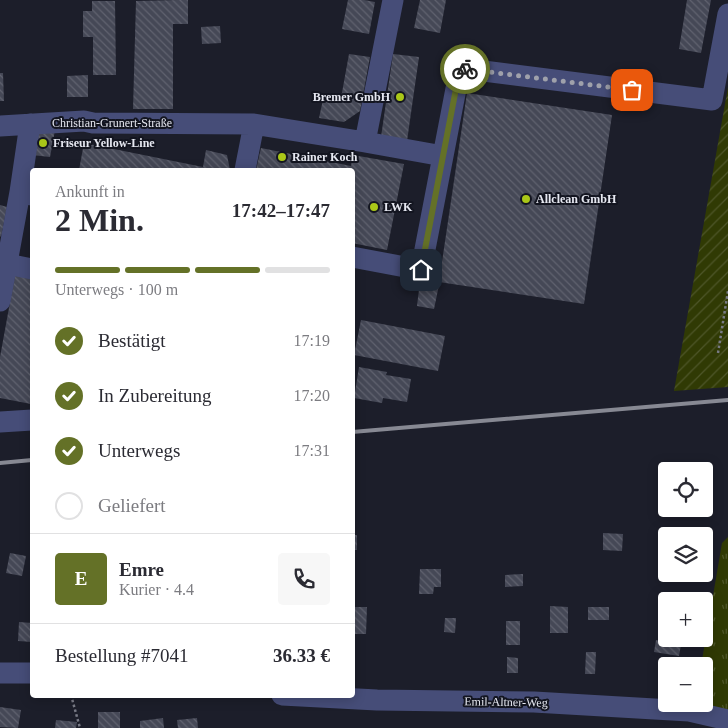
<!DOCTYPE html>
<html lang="de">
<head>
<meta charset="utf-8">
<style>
	:root { --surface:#fff; --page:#f7f7f7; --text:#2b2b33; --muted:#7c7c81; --line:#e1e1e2; --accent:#647127 }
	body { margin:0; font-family:"Times New Roman",serif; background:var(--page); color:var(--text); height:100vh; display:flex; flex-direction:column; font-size:19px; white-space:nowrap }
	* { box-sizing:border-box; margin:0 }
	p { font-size:16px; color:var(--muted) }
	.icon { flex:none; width:28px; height:28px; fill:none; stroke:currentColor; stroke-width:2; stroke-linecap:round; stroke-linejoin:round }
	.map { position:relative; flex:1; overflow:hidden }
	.drawer { position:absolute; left:30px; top:168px; width:325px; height:530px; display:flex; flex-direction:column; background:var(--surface); border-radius:5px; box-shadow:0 2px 12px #0003 }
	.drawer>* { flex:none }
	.buttons { position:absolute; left:658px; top:462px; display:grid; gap:10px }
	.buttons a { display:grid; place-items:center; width:55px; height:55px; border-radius:5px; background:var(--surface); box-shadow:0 2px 12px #0003; font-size:25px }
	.pin { position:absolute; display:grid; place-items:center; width:42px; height:42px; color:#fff; margin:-21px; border-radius:10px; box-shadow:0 2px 8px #0006 }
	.courier { position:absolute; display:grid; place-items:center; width:50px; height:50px; margin:-25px; border:4px solid #647127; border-radius:50%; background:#fff; color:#222; box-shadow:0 1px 6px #0007 }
	.head em { font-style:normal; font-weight:600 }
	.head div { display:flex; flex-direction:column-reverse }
	.head { display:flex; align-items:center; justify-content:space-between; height:85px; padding:0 25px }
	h1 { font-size:32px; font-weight:600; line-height:38px }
	.bar { display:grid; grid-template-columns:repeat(4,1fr); gap:8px 5px; align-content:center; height:60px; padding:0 25px }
	.bar i { height:6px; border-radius:4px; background:var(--line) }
	.bar .on { background:var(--accent) }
	.bar p { grid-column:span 4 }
	.line { display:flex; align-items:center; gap:12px; padding:0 25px; border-top:1px solid var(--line) }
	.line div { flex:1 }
	.round { display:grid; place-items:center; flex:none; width:52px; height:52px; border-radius:5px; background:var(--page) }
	ol { padding:0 25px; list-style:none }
	li { display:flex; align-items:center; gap:15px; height:55px }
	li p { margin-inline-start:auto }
	li .icon { padding:5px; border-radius:50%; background:var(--accent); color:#fff; stroke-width:4 }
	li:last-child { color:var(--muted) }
	li i { width:28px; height:28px; border:2px solid var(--line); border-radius:50% }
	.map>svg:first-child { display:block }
	.grass { fill:url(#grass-tufts) }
	.garden { fill:url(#garden-furrows) }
	.building { fill:url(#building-back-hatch) }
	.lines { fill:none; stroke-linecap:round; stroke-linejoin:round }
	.path { stroke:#797b86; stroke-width:2.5; stroke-dasharray:2.5 2.5; stroke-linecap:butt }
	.minor { stroke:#464d78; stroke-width:21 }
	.rail { stroke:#878993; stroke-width:4 }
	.done { stroke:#9fa1ab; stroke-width:5; stroke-dasharray:0 9 }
	.route { stroke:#647127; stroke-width:6 }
	.poi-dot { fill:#aac718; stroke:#131520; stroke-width:2 }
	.labels { text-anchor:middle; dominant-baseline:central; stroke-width:4; stroke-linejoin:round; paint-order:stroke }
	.poi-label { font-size:12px; font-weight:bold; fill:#e6e8f1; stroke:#131520; text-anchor:start }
	.street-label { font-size:12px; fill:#e6e8f1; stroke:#131520 }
</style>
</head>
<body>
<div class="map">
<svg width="728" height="728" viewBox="0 0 728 728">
	<defs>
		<pattern id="grass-tufts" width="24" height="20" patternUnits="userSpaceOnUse" patternTransform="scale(1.25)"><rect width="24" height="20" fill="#303a04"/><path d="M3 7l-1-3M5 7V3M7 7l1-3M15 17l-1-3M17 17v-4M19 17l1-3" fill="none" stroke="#4e5629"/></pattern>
		<pattern id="garden-furrows" width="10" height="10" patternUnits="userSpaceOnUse" patternTransform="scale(1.25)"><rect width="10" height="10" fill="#303a04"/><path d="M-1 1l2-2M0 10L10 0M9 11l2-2" fill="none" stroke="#4e5629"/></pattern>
		<pattern id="building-back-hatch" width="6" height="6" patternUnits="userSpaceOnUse" patternTransform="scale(1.25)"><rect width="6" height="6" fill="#454856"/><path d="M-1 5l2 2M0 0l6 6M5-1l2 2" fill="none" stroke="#60626f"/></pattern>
	</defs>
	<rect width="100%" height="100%" fill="#1c1e2a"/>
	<path class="grass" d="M728 537V714L704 704V666H701L722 543Z"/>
	<path class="garden" d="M728 87V387L674 391Z"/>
	<path class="building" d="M178 0H188V24H173V109H133L136 1Z
		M348 0H364L375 2 369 34 342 29Z
		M420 0H446L440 33 414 28Z
		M687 0H711L701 53 679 49Z
		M92 1H115L116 75H93V37H83V11H92Z
		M220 26 221 43 202 44 201 27Z
		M349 54 370 57 360 111 344 122 319 118 324 95 341 98Z
		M393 54 419 57 407 141 381 137Z
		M0 73H3L4 101H0Z
		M88 75V97H67V76Z
		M467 93 612 115 584 304 439 282Z
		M55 130 50 157 32 155 36 132Z
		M84 143 203 167 206 150 227 155 230 170H79Z
		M261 148 351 166 353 155 404 164 387 250 352 243V170H256Z
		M0 205 7 207 1 237 0 236Z
		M15 275 32 278 31 404 0 398V357Z
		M420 281 439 285 434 309 417 306Z
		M361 320 445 336 438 371 354 355Z
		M359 367 387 372 386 375 411 379 407 402 383 398 382 403 354 398Z
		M603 533 623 534 622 551 603 550Z
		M352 535H357V550H352Z
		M10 553 26 556 22 576 6 573Z
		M420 569H441V587H434L433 594H419Z
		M523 574V586L505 587V575Z
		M550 606 568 607V633H550Z
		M352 607H367L366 634H352Z
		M588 607H609V620H588Z
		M445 618H456L455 633 444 632Z
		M506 621H520V645H506Z
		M19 622 32 623V642L18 641Z
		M665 639H682L679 656 654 652 656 640 664 641Z
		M586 652H596L595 674H585Z
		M507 657 518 658V673H507Z
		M0 707 21 710 18 728 0 727Z
		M98 712H120V728H98Z
		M163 718 164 728H140V721Z
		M197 718 198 728H178L177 720Z
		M56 720 77 722 76 728H55Z"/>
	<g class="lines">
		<path class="path" d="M718 353 728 291
			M71 695 80 728"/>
		<path class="minor" d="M30 124 20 192 32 195
			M0 126 84 121 93 123 254 124
			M365 142 443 156
			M245 170 254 124 365 142 393 0
			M352 257 421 270 460 68 712 100 728 14
			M7 264 32 269
			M0 301 20 192
			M0 422 32 420
			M0 673H32
			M282 695 377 700 534 702 689 711 728 720"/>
		<path class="rail" d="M352 432 728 400
			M0 463 32 460"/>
	</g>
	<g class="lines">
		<path class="done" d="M465 69 632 90"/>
		<path class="route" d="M421 270 460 68 465 69"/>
	</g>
	<g class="poi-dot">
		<circle cx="400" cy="97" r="5"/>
		<circle cx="43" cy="143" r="5"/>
		<circle cx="282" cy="157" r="5"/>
		<circle cx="526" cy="199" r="5"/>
		<circle cx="374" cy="207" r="5"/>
	</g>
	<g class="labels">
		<g class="poi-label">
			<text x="390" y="97" text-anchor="end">Bremer GmbH</text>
			<text x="53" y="143">Friseur Yellow-Line</text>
			<text x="292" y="157">Rainer Koch</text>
			<text x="536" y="199">Allclean GmbH</text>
			<text x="384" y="207">LWK</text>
		</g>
		<g class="street-label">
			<text x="112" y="123">Christian-Grunert-Straße</text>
			<text transform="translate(506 702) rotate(1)">Emil-Altner-Weg</text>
		</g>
	</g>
</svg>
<div class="buttons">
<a><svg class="icon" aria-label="locate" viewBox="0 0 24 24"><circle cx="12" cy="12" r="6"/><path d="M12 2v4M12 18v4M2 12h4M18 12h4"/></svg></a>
<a><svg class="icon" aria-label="layers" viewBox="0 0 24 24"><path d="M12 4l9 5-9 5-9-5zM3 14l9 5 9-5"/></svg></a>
<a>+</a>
<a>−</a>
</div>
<div class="pin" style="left:632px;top:90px;background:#ea580c"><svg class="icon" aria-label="bag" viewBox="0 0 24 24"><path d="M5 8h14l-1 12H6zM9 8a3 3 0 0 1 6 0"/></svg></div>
<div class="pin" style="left:421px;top:270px;background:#1f2937"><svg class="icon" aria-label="home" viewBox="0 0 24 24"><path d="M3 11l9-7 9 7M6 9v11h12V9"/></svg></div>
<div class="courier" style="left:465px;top:69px"><svg class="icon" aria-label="bike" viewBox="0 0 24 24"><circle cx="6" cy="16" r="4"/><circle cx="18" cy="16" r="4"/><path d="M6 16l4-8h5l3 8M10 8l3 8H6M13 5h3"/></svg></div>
<section class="drawer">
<div class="head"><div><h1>2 Min.</h1><p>Ankunft in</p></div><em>17:42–17:47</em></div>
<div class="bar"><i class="on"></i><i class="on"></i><i class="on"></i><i></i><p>Unterwegs · 100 m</p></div>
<ol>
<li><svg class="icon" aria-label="check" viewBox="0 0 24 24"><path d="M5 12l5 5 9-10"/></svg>Bestätigt<p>17:19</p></li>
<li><svg class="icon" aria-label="check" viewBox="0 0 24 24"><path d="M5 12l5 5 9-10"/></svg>In Zubereitung<p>17:20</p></li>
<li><svg class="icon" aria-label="check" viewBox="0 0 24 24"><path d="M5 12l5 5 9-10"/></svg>Unterwegs<p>17:31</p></li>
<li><i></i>Geliefert</li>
</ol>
<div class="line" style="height:90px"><b class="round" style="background:var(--accent);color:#fff">E</b><div><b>Emre</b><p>Kurier · 4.4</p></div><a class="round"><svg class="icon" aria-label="phone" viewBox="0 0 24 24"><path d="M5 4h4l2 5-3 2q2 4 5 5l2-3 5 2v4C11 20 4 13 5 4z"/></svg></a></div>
<div class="line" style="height:65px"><div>Bestellung #7041</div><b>36.33 €</b></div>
</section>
</div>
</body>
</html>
